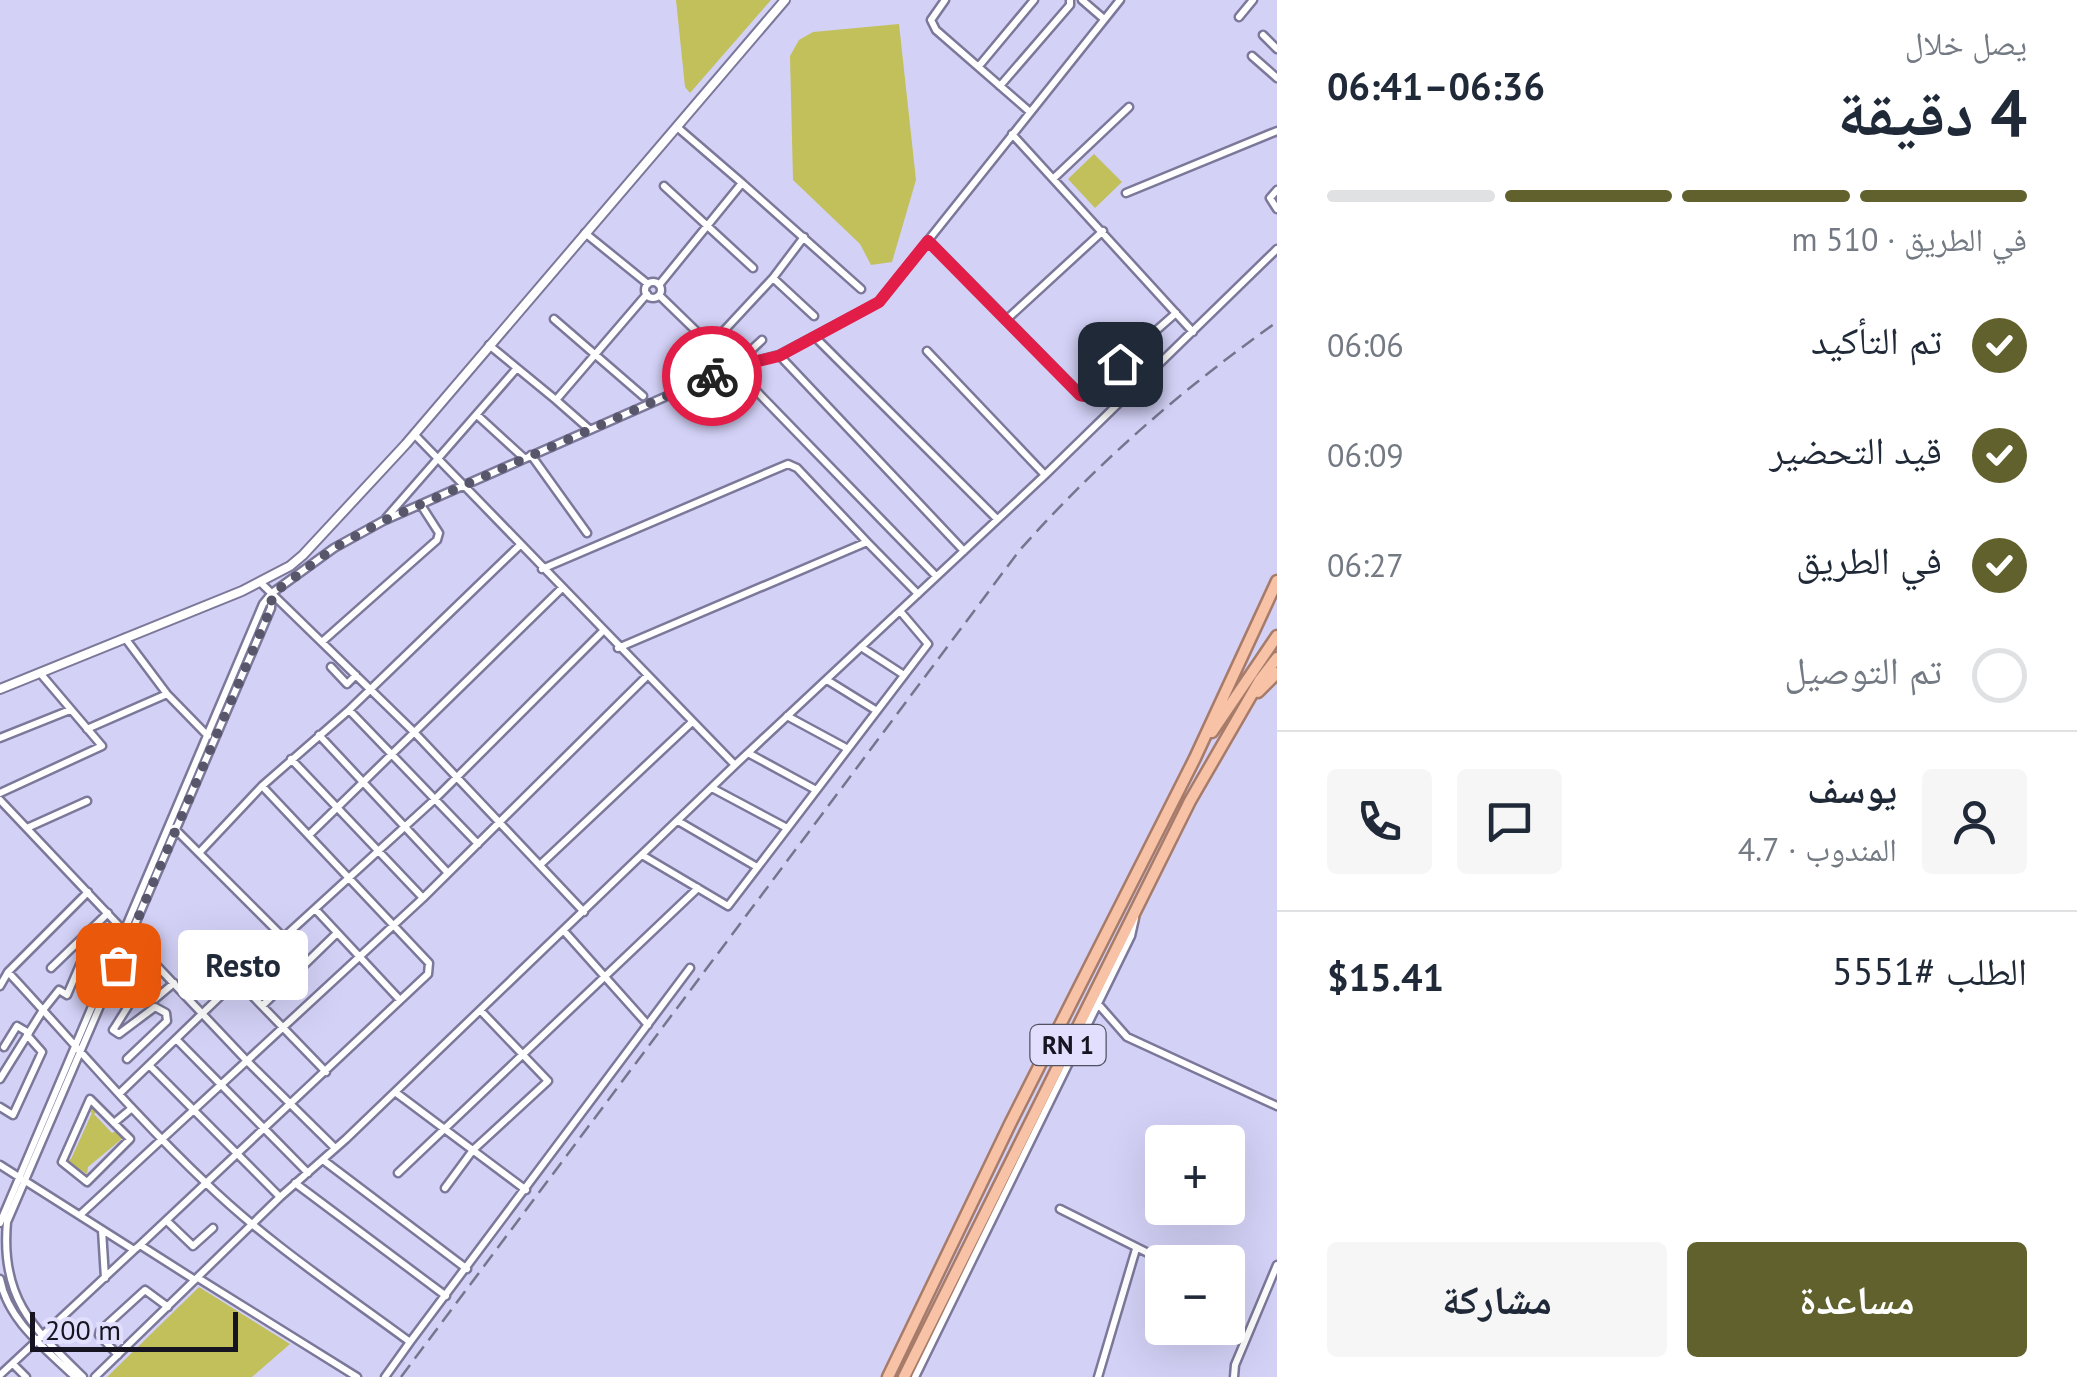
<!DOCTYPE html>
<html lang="ar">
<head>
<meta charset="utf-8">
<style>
	:root { --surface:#fff; --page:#f6f6f7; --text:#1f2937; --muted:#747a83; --line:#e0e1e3; --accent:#61612d }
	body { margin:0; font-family:"PT Sans","Noto Naskh Arabic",sans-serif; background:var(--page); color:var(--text); direction:rtl; height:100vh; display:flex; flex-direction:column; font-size:38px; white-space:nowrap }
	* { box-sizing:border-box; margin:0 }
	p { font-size:32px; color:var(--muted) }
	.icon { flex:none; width:55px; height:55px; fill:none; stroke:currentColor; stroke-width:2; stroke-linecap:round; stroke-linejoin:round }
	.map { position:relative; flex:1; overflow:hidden; direction:ltr }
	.sheet { display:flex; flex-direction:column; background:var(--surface); width:800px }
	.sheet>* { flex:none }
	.tools { position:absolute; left:1145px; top:1125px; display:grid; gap:20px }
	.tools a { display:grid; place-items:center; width:100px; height:100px; border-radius:10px; background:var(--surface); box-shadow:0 10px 40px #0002; font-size:50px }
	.scale { position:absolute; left:30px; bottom:25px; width:208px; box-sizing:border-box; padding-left:10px; border:5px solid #151420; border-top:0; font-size:28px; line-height:35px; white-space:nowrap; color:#151420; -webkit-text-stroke:8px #e1dffd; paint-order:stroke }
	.pin { position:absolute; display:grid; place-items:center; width:85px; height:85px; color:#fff; margin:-42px; border-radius:20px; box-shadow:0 5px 15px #0006 }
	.courier { position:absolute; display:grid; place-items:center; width:100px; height:100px; margin:-50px; border:8px solid #e11d48; border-radius:50%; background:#fff; color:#222; box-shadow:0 2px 12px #0007 }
	.bubble { position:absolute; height:70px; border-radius:10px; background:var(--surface); box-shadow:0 10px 40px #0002; font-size:32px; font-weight:700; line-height:70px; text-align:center; direction:rtl }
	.head em { font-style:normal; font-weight:700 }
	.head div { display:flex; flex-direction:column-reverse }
	.head { display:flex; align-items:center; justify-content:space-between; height:170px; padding:0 50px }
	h1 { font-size:65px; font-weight:700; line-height:75px }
	.bar { display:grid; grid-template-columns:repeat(4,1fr); gap:15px 10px; align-content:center; height:120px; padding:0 50px }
	.bar i { height:12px; border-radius:8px; background:var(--line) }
	.bar .on { background:var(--accent) }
	.bar p { grid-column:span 4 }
	.line { display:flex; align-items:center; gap:25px; padding:0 50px; border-top:2px solid var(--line) }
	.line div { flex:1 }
	.round { display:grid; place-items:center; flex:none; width:105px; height:105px; border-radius:10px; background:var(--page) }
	ol { padding:0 50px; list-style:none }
	li { display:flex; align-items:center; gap:30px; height:110px }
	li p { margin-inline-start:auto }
	li .icon { padding:10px; border-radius:50%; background:var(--accent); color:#fff; stroke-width:4 }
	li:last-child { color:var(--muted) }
	li i { width:55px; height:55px; border:5px solid var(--line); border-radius:50% }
	.action { display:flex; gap:20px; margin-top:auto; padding:20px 50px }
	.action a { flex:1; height:115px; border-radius:10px; background:var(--accent); color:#fff; font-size:40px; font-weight:700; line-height:115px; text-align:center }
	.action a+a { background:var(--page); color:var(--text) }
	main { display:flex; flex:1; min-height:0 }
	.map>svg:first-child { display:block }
	.green { fill:#c2c05a }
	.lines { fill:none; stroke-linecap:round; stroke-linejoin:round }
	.minor-casing { stroke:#7b789a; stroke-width:11 }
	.tertiary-casing { stroke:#7b789a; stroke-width:12 }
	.trunk-casing { stroke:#a77b69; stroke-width:15 }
	.minor { stroke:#fff; stroke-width:6 }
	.tertiary { stroke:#fff; stroke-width:8 }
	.trunk { stroke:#f7c2a6; stroke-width:10 }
	.rail { stroke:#77758e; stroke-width:2.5; stroke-dasharray:15 8; stroke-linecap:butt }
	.done { stroke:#58566b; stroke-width:10; stroke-dasharray:0 18 }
	.route { stroke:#e11d48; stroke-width:12 }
	.labels { text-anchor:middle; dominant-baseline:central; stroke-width:10; stroke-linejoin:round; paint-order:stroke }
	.shield { fill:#e1dffd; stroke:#525162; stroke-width:2.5 }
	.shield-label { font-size:25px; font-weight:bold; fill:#151420 }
</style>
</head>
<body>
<main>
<section class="sheet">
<div class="head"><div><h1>4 دقيقة</h1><p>يصل خلال</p></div><em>06:36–06:41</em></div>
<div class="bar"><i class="on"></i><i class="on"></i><i class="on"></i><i></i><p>في الطريق · 510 m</p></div>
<ol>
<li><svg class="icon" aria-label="check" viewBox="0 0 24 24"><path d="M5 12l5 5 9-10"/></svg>تم التأكيد<p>06:06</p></li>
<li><svg class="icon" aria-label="check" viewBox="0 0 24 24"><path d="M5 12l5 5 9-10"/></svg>قيد التحضير<p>06:09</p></li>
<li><svg class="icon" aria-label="check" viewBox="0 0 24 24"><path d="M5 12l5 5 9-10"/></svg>في الطريق<p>06:27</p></li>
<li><i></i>تم التوصيل</li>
</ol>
<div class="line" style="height:180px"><a class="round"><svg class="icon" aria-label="person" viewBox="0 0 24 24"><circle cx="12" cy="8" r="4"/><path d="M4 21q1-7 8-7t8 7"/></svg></a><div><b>يوسف</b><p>المندوب · 4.7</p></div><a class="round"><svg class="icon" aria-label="chat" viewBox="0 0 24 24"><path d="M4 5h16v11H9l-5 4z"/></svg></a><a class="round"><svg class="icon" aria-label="phone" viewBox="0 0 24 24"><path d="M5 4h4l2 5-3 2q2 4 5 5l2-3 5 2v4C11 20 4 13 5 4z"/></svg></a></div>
<div class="line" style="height:130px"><div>الطلب #5551</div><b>$15.41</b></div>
<div class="action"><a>مساعدة</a><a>مشاركة</a></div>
</section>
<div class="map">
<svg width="1277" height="1377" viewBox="0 0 1277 1377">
	<rect width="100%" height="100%" fill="#d3d1f6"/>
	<path class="green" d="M676 0H771L690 93 685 87Z
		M899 24 916 180 892 262 871 265 860 244 793 180 790 56 799 40 813 32Z
		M1094 154 1122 182 1095 208 1068 179Z
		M90 1105 98 1111 94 1114 112 1133 116 1131 123 1138 88 1167 87 1174 66 1161 71 1159 92 1113 88 1110Z
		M199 1287 290 1344 252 1377H107Z"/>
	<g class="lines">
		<defs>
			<path id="minor" d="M945 0 931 20 936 30 1030 112
				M1082 0 1104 19
				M1239 17 1253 0
				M1263 35 1277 49
				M1252 56 1277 78
				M979 66 1034 0
				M1000 86 1070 5V0
				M677 127 742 183
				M1012 134 1193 332
				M1054 178 1129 107
				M664 186 753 268
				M1277 190 1270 198 1277 209
				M1126 193 1277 131
				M585 233 648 284
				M929 241 1082 396 1176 313
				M773 278 814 316
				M645 290a8 8 0 1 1 16 0a8 8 0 1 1-16 0Z
				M659 285 742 183 861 289
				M659 295 733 367 936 576
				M554 319 643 396
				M1006 320 1103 231
				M816 338 997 519
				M489 345 556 400 647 294
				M927 351 1045 475
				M779 355 964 551
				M734 366 762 340
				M680 378 773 278 804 237
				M556 400 589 429
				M477 415 524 458
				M414 434 735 765
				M531 455 587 533
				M386 518 517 368
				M867 542 918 594
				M542 569 788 464 797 468 867 542 618 648
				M261 583 414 732 584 912
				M272 593 334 548 383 521 733 367 779 355 879 302 1120 0
				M125 638 167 694 208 736
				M323 641 437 540 439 533 421 505
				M861 647 904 675
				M331 667 347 684 356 675
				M827 680 877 711
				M349 710 478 844
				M787 716 848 749
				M87 729 167 694
				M319 735 448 873
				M0 738 70 710
				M748 753 816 790
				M291 759 423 898
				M712 788 787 828
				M0 793 102 746 40 673
				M0 800 247 1061 335 1148
				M678 821 757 867
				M27 828 87 801
				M174 828 284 938
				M309 835 561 589
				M199 853 262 786
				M642 855 728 906 928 644 900 611
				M541 864 692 722
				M316 910 400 1000
				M564 931 648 1025
				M51 968 108 913
				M8 972 88 892
				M237 980 326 1072
				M0 986 8 972C74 1043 136 1117 206 1183 268 1243 341 1291 410 1342L690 968
				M1098 1004 1127 1037 1277 1106
				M263 1005 337 933
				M176 1039 308 1173
				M4 1047 17 1026 29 1033
				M127 1059 167 1021 166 1013 155 1007 119 1034 113 1030 115 1027 132 1000 155 999 174 983
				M149 1065 280 1197
				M0 1079 43 1010 59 990 67 995 89 944 83 938
				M395 1092 526 1190
				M119 1094 237 980 434 800 602 632
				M90 1099 130 1139 87 1182 62 1162Z
				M0 1107 13 1115 42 1052 27 1035
				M114 1123 132 1108
				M323 1160 467 1269
				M0 1165 134 1250 140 1245 195 1280
				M398 1173 698 888
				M295 1183 446 1296
				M445 1188 473 1150 548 1081 481 1011
				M1060 1209 1166 1262
				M80 1215 423 898 646 677
				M168 1222 193 1246 213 1228
				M0 1223 263 604 272 593 271 608 7 1222C0 1299 34 1329 83 1377
				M102 1230 105 1278
				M140 1245 428 974 429 963 262 786 349 710 520 545
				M198 1278 357 1377
				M0 1279C8 1321 45 1348 75 1377
				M118 1355 99 1335 100 1331 145 1290 168 1307
				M13 1364 26 1377
				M0 1375 134 1250
				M95 1377 280 1197 346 1139 735 765 1045 475 1277 249
				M385 1377 410 1342
				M915 1377 1131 936 1135 918
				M1098 1377 1136 1249
				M1234 1377 1235 1365 1277 1265"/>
			<path id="tertiary" d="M0 689 242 591 290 566 303 555 406 444 785 0"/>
			<path id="trunk" d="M1258 692 1277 673
				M1212 732 1277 636
				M888 1377 1010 1124 1195 758 1277 581
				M904 1377 1190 801 1260 680 1277 658"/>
		</defs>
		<use href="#minor" class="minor-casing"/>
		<use href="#tertiary" class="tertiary-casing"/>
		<use href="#trunk" class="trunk-casing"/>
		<use href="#minor" class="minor"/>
		<use href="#tertiary" class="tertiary"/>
		<use href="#trunk" class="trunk"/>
		<path class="rail" d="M401 1377 1019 551C1095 465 1182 389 1277 322"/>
	</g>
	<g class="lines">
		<path class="done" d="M118 965 271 608 272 594 334 548 383 521 712 376"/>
		<path class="route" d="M712 376 733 367 779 356 879 302 928 241 1080 395 1085 396 1120 364"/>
	</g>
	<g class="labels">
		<rect class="shield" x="1030.5" y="1025" width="75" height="40" rx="8"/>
		<g class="shield-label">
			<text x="1068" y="1045">RN 1</text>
		</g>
	</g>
</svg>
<div class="tools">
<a>+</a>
<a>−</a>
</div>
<div class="scale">200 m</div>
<div class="pin" style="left:118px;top:965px;background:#ea580c"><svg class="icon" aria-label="bag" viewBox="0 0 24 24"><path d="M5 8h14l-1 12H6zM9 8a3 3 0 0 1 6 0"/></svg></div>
<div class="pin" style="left:1120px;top:364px;background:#1f2937"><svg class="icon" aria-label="home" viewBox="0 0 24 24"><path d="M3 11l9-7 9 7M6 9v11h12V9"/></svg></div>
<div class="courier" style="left:712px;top:376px"><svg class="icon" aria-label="bike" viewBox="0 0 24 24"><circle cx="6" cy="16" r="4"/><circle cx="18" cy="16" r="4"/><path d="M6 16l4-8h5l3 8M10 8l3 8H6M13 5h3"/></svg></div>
<div class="bubble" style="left:178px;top:930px;width:130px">Resto</div>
</div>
</main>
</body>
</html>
